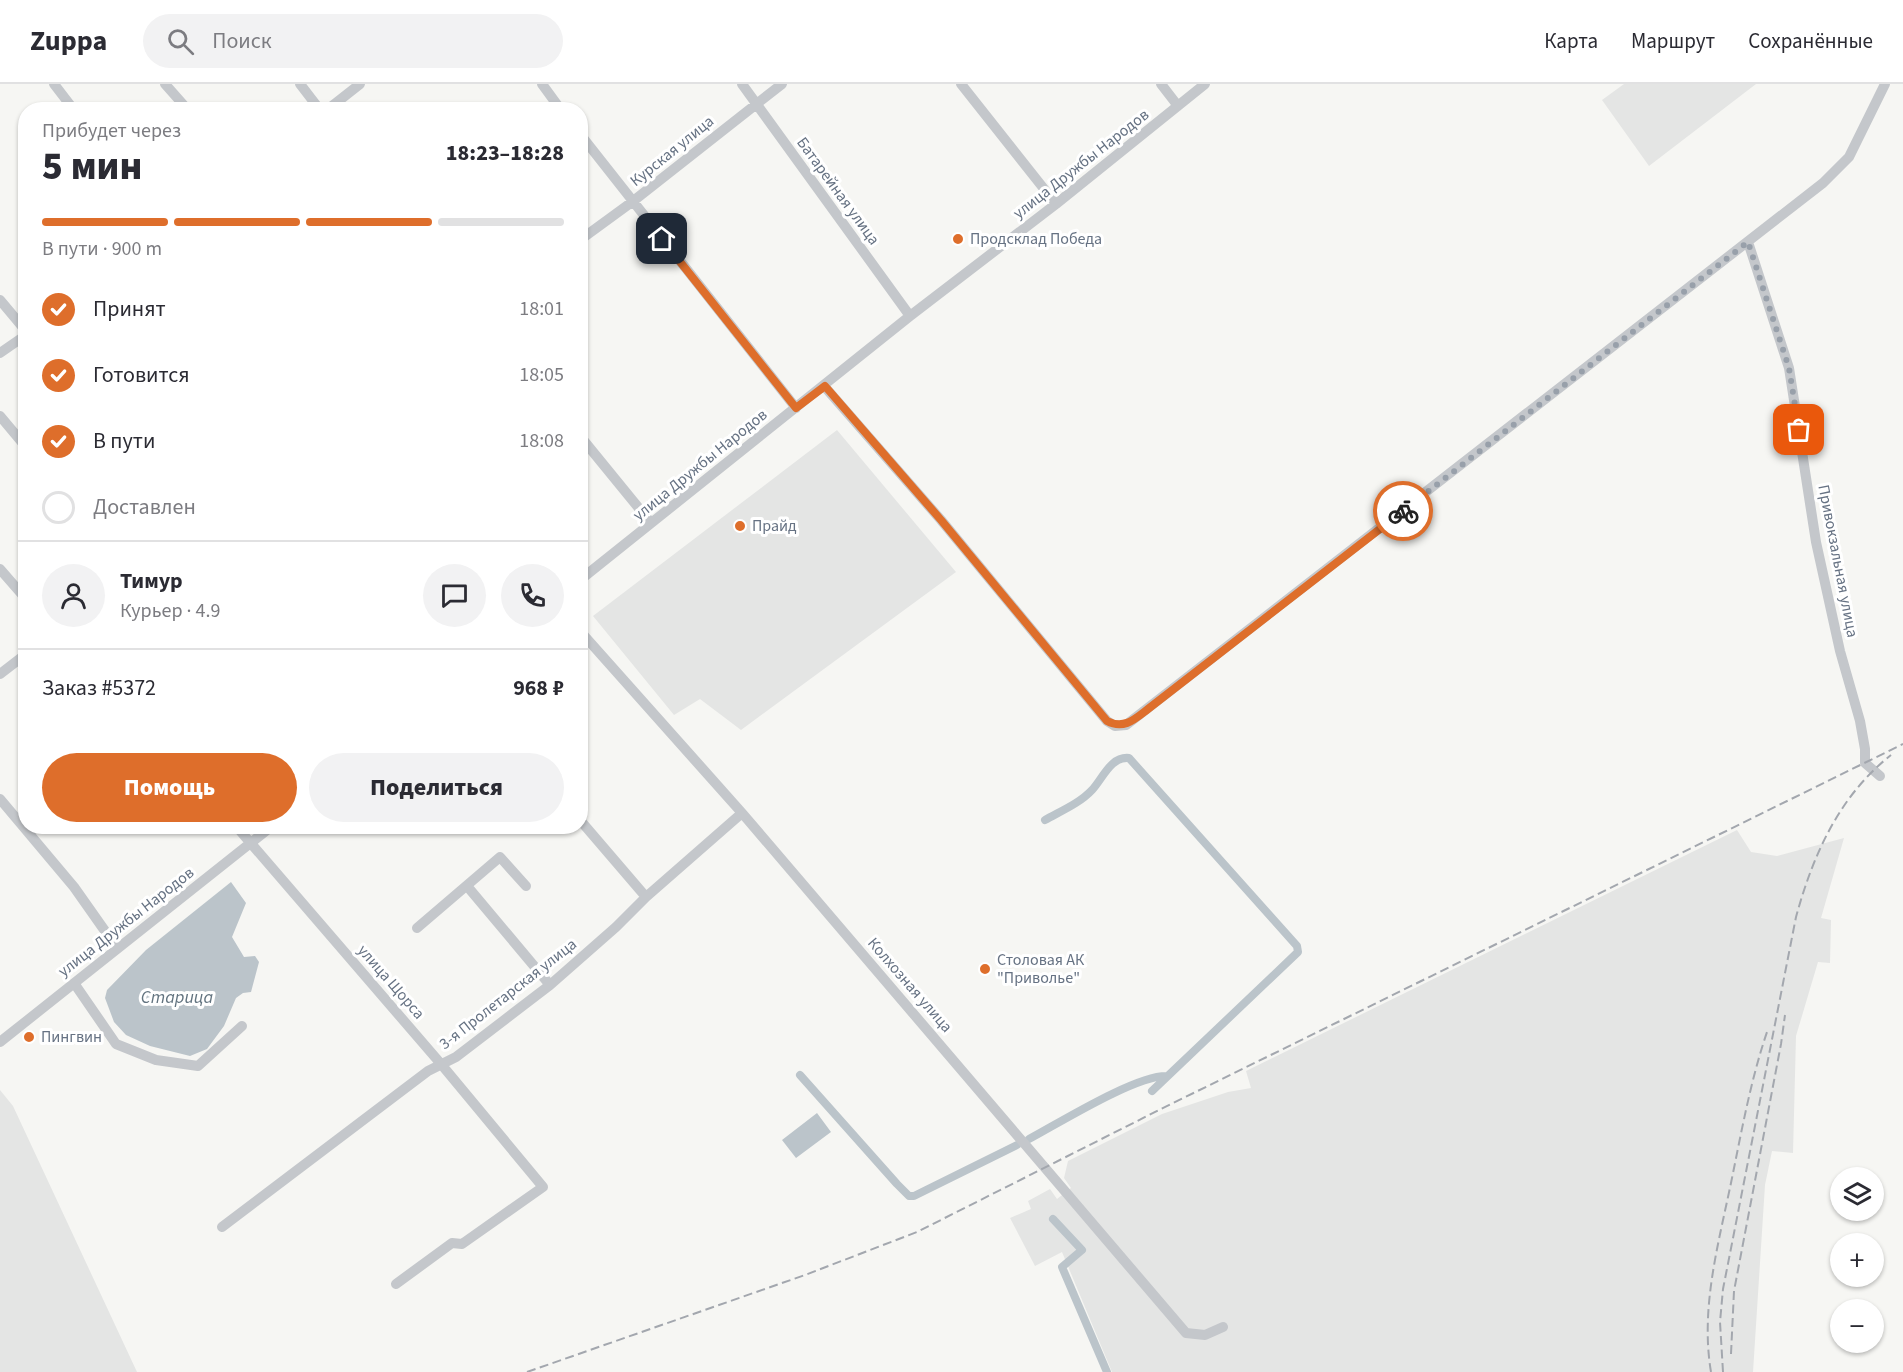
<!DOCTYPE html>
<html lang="ru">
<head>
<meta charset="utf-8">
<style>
	:root { --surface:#fff; --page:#f2f2f3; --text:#2b2b33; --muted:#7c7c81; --line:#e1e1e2; --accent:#de6e2b }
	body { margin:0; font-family:"Source Sans 3",sans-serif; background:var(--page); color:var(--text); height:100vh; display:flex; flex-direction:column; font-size:22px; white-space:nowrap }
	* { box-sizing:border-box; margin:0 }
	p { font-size:20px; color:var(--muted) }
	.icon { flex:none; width:33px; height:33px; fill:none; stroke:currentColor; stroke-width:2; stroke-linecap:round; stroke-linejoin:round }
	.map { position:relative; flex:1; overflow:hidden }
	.panel { position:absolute; left:18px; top:18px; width:570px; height:732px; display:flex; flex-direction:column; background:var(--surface); border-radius:24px; box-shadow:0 2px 4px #0004 }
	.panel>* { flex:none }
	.buttons { position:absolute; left:1830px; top:1083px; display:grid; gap:12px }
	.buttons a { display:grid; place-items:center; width:54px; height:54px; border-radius:50%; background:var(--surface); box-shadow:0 2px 4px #0004; font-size:30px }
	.pin { position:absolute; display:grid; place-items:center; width:51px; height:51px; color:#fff; margin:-26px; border-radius:12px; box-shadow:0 3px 9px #0006 }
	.courier { position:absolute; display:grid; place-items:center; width:60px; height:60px; margin:-30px; border:4px solid #de6e2b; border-radius:50%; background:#fff; color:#222; box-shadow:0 2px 8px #0007 }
	.headline em { font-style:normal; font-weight:800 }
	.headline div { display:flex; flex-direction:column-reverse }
	.headline { display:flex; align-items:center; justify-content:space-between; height:102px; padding:0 24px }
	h1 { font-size:39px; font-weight:800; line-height:45px }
	.bar { display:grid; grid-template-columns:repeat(4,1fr); gap:9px 6px; align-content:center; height:72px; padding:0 24px }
	.bar i { height:8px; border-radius:4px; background:var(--line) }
	.bar .on { background:var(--accent) }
	.bar p { grid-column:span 4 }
	.line { display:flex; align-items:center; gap:15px; padding:0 24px; border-top:2px solid var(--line) }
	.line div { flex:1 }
	.round { display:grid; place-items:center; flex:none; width:63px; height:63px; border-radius:32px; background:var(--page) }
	ol { padding:0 24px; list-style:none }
	li { display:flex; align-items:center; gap:18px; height:66px }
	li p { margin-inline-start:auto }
	li .icon { padding:6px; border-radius:50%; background:var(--accent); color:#fff; stroke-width:4 }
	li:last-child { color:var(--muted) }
	li i { width:33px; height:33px; border:3px solid var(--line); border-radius:50% }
	.cta { display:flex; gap:12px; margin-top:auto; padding:12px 24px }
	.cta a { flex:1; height:69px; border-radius:36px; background:var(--accent); color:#fff; font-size:24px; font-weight:800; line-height:69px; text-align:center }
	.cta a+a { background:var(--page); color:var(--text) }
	header { display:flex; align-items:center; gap:36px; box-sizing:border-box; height:84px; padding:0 30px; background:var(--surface); border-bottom:2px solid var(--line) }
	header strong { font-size:28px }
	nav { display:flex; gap:33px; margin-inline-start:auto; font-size:21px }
	.search { width:420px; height:54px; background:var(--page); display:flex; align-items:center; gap:15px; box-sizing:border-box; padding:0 21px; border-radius:33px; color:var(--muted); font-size:22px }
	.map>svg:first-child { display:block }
	.built { fill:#e4e5e4 }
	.water { fill:#bbc4ca }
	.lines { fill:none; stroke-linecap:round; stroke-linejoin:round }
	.canal { stroke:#bbc4ca; stroke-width:8 }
	.minor { stroke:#c4c7cb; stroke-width:10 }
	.rail { stroke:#a3a7ae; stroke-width:2; stroke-dasharray:9 4.5; stroke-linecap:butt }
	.done { stroke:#98a0aa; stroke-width:6; stroke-dasharray:0 10.8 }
	.route { stroke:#de6e2b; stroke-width:8 }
	.poi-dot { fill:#de6e2b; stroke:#fff; stroke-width:2 }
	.labels { text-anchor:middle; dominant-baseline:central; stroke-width:6; stroke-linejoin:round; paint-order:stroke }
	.street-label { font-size:16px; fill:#667283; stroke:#fff }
	.poi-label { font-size:16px; fill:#667283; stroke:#fff; text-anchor:start }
	.water-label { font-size:18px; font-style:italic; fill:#62737f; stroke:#fff }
</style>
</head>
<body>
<header>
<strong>Zuppa</strong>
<div class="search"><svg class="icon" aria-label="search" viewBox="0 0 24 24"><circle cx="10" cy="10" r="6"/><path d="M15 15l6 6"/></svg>Поиск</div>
<nav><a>Карта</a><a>Маршрут</a><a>Сохранённые</a></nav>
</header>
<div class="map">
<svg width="1903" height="1288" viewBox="0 0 1903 1288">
	<rect width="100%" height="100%" fill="#f6f6f3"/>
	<path class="built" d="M1624 0H1756L1649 82 1602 16Z
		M837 346 956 488 741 646 700 615 674 631 593 532Z
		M1737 746 1751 768 1777 772 1844 754 1821 834 1831 836 1830 879 1818 878 1796 952 1793 1069 1772 1067 1765 1101 1753 1288H1112L1062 1168 1035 1182 1010 1134 1031 1125 1028 1117 1050 1105 1057 1115 1071 1104 1064 1094 1068 1077 1162 1030 1228 1008 1251 1004 1246 987Z
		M0 1006 13 1022 137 1288H0Z"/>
	<path class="water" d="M231 798 246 819 232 853 244 873 255 872 259 878 251 908 243 909 236 914 224 942 207 965 190 972 150 962 126 951 114 938 105 914 107 906 146 866Z
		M817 1029 831 1048 796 1074 782 1056Z"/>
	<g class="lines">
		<path class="canal" d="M1045 736C1061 727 1080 719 1092 706 1103 694 1111 672 1129 674L1297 862 1298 868 1152 1007
			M800 991 897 1100 909 1112H914L1017 1061
			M1029 1055C1059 1039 1136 991 1167 992
			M1053 1135 1082 1166 1062 1183 1107 1288"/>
		<path class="minor" d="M54 0 74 26
			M165 0 188 26
			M300 0 320 26
			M542 0 561 26
			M742 0 910 232
			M961 0 1056 120
			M1161 0 1178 22
			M327 26 360 0
			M580 50 796 324
			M580 156 632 118 782 0
			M1748 158 1789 284 1816 458 1840 567 1860 637 1865 665V679L1880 692
			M0 216 26 247
			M0 269 26 251
			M824 302 941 436 1107 637 1115 642 1126 641 1823 99 1849 73 1885 0
			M0 332 26 363
			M580 352 651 439
			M0 485 26 515
			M580 496 910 232 1056 120 1205 0
			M580 547 742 729 1186 1249 1205 1251 1223 1243
			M0 590 26 570
			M0 715 74 803 117 864
			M580 736 646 813
			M236 742 441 980 543 1103 462 1160 452 1159 396 1200
			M467 802 550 901
			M417 844 500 773 526 802
			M74 899 116 960 156 976 198 982 242 942
			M0 958 272 742
			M222 1143 428 987 456 973 550 901 616 843 646 813 742 729"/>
		<path class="rail" d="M1731 1270 1734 1207 1781 960 1785 931
			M527 1288 805 1191 917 1148 1161 1025 1903 660
			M1711 1288C1700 1223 1719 1158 1732 1094 1742 1045 1751 995 1767 948
			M1723 1288 1720 1238 1723 1205 1796 833C1813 771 1839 712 1891 671"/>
	</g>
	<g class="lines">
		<path class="done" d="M1403 427 1748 158 1789 284 1799 346"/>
		<path class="route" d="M662 155 796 324 825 302 941 436 1107 637C1124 646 1135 635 1148 625L1403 427"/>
	</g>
	<g class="poi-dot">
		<circle cx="958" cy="155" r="6"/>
		<circle cx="740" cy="442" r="6"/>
		<circle cx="985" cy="885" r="6"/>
		<circle cx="29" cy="953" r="6"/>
	</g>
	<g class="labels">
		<g class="street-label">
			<text transform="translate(672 67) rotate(-39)">Курская улица</text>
			<text transform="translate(1081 80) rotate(-38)">улица Дружбы Народов</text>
			<text transform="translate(838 107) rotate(54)">Батарейная улица</text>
			<text transform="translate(700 381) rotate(-39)">улица Дружбы Народов</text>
			<text transform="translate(1838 477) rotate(79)">Привокзальная улица</text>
			<text transform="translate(126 838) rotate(-38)">улица Дружбы Народов</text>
			<text transform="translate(391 898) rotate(49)">улица Щорса</text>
			<text transform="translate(910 901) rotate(49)">Колхозная улица</text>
			<text transform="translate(508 910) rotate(-38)">3-я Пролетарская улица</text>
		</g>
		<g class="poi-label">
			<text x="970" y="155">Продсклад Победа</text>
			<text x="752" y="442">Прайд</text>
			<text x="997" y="876">Столовая АК<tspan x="997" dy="18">"Приволье"</tspan></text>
			<text x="41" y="953">Пингвин</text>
		</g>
		<g class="water-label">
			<text x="177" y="913">Старица</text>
		</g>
	</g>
</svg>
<div class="buttons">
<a><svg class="icon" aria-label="layers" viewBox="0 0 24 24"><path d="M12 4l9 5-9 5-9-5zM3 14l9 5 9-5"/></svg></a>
<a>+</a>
<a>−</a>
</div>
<div class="pin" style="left:1799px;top:346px;background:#ea580c"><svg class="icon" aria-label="bag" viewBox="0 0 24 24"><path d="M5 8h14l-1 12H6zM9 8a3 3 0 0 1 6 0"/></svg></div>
<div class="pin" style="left:662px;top:155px;background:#1f2937"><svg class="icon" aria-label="home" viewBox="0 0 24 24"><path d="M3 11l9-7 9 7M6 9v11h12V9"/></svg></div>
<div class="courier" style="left:1403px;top:427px"><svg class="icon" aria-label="bike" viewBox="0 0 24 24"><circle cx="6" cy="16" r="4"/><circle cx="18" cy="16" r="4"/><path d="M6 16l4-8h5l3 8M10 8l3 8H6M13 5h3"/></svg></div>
<section class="panel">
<div class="headline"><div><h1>5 мин</h1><p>Прибудет через</p></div><em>18:23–18:28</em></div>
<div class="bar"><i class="on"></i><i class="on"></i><i class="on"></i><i></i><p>В пути · 900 m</p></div>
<ol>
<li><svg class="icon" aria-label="check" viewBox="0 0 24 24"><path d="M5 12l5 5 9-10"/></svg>Принят<p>18:01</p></li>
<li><svg class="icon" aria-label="check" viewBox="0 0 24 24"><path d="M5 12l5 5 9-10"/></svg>Готовится<p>18:05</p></li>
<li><svg class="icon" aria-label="check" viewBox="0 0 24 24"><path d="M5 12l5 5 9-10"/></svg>В пути<p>18:08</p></li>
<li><i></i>Доставлен</li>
</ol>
<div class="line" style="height:108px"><a class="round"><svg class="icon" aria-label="person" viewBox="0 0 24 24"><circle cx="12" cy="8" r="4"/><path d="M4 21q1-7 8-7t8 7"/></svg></a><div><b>Тимур</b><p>Курьер · 4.9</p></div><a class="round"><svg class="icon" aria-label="chat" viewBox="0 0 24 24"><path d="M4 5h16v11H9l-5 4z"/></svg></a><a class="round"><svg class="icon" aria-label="phone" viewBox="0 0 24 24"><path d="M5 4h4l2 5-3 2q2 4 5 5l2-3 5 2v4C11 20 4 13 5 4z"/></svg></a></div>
<div class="line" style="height:78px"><div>Заказ #5372</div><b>968 ₽</b></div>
<div class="cta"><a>Помощь</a><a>Поделиться</a></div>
</section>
</div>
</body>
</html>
